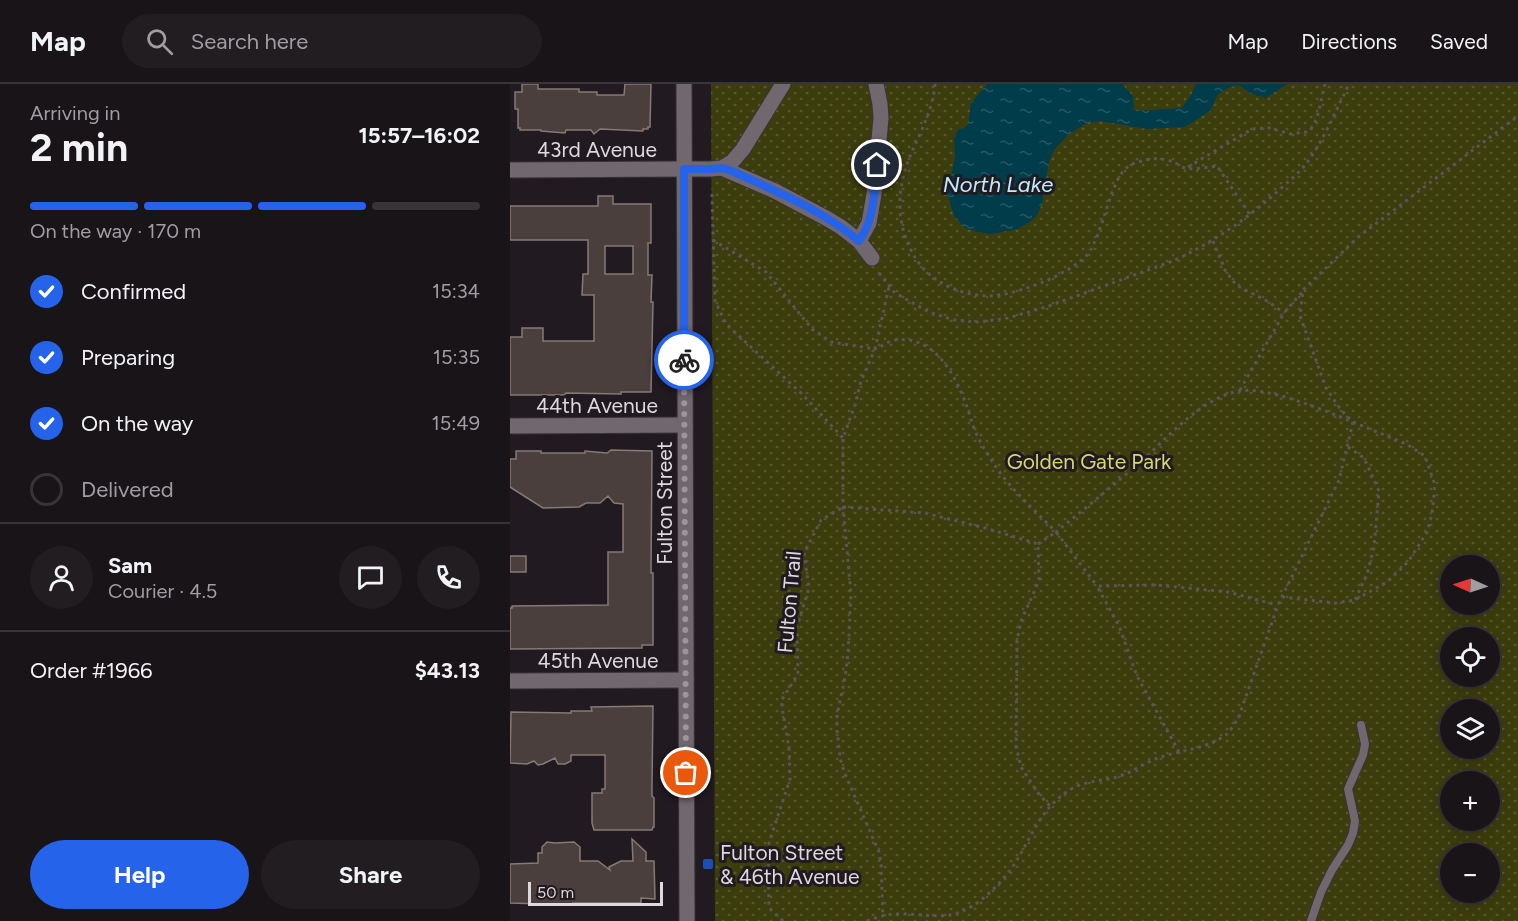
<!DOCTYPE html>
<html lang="en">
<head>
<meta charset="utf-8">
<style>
	:root { --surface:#191418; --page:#221d21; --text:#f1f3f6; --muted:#9f9ea2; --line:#373337; --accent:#2563eb }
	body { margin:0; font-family:Figtree,sans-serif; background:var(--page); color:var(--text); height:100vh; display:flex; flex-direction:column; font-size:22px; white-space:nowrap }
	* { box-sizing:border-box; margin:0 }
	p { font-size:20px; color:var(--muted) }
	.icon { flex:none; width:33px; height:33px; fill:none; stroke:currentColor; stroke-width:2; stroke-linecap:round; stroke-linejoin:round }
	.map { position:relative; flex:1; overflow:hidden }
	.sheet { display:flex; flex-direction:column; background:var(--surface); width:510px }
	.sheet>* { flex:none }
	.needle { width:39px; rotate:273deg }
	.controls { position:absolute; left:930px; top:471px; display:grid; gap:12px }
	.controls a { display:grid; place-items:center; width:60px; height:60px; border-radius:50%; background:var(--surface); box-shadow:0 3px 15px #0003,0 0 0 2px var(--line); font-size:30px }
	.scale { position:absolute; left:18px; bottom:15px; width:135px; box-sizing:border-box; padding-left:6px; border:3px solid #ded9de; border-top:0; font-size:16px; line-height:21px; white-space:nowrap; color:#ded9de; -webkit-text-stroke:4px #211a20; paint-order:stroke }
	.pin { position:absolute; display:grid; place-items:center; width:51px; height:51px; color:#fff; margin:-26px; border:3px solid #fff; border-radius:50%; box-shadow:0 2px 6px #0007 }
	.courier { position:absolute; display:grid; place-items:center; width:60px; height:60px; margin:-30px; border:4px solid #2563eb; border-radius:50%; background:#fff; color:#222; box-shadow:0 2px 8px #0007 }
	.headline em { font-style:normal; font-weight:700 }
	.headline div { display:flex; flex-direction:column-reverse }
	.headline { display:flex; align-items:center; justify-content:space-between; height:102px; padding:0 30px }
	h1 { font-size:39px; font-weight:700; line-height:45px }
	.bar { display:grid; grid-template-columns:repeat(4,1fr); gap:9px 6px; align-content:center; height:72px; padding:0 30px }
	.bar i { height:8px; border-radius:4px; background:var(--line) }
	.bar .current { background:var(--accent) }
	.bar p { grid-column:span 4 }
	.line { display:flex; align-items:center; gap:15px; padding:0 30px; border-top:2px solid var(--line) }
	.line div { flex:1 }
	.round { display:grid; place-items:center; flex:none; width:63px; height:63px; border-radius:32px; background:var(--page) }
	ol { padding:0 30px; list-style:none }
	li { display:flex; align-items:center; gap:18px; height:66px }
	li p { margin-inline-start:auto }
	li .icon { padding:6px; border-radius:50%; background:var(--accent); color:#fff; stroke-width:4 }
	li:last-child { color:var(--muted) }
	li i { width:33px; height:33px; border:3px solid var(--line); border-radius:50% }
	.action { display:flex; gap:12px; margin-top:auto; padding:12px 30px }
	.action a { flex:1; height:69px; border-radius:36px; background:var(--accent); color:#fff; font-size:24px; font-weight:700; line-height:69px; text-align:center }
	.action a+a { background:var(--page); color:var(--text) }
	header { display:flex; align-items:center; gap:36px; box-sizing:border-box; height:84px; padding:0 30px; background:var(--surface); border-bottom:2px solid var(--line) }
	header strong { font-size:28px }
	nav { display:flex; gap:33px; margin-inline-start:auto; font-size:21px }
	.search { width:420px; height:54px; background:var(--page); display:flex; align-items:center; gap:15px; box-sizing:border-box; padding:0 21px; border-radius:33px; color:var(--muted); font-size:22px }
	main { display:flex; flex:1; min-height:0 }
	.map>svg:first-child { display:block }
	.park { fill:url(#park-dots); fill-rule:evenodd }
	.water { fill:url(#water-ripples) }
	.building { fill:#4a3f3c; stroke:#867a76; stroke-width:1.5; fill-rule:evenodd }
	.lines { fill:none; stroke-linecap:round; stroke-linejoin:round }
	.service-casing { stroke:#393439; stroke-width:10 }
	.minor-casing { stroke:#393439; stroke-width:17 }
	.tertiary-casing { stroke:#393439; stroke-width:17 }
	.secondary-casing { stroke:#393439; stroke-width:17 }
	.path { stroke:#5b545a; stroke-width:3; stroke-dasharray:3 4.5; stroke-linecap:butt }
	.service { stroke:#70676f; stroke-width:8 }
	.minor { stroke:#70676f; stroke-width:15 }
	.tertiary { stroke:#70676f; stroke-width:15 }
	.secondary { stroke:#70676f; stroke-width:15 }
	.done { stroke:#9c969c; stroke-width:6; stroke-dasharray:0 10.8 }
	.route { stroke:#2563eb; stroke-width:8 }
	.transit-dot { fill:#1a4fb4; stroke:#211a20; stroke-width:2 }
	.labels { text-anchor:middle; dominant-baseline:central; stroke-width:6; stroke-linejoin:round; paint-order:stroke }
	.street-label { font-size:21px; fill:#ded9de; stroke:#211a20 }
	.park-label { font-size:21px; fill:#d5d86d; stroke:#211a20 }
	.poi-label { font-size:21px; fill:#ded9de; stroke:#211a20; text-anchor:start }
	.water-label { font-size:22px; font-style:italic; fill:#beecfc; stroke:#211a20 }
</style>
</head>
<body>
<header>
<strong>Map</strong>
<div class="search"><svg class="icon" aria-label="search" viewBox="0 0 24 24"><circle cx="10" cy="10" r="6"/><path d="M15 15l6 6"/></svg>Search here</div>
<nav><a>Map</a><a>Directions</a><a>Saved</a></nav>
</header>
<main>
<section class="sheet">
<div class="headline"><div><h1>2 min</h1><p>Arriving in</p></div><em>15:57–16:02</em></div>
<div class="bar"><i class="current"></i><i class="current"></i><i class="current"></i><i></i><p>On the way · 170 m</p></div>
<ol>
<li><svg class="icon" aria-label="check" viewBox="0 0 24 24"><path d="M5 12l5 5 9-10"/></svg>Confirmed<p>15:34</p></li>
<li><svg class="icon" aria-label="check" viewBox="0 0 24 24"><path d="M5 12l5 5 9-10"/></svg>Preparing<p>15:35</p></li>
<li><svg class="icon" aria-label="check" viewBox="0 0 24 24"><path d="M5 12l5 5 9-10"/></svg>On the way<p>15:49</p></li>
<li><i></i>Delivered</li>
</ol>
<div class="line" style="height:108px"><a class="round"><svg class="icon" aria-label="person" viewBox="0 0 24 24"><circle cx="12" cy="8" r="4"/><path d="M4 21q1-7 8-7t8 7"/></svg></a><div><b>Sam</b><p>Courier · 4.5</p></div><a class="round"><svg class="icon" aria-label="chat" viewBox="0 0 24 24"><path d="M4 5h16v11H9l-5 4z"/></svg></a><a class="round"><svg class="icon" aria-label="phone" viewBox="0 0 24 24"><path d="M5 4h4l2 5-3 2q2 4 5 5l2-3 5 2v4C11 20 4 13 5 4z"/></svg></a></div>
<div class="line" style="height:78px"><div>Order #1966</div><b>$43.13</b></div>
<div class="action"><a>Help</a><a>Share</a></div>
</section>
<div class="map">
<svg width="1008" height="837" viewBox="0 0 1008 837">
	<defs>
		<pattern id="park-dots" width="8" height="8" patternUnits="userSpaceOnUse" patternTransform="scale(1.5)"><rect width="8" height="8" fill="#3c3d0d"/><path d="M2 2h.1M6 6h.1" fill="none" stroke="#585830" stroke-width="1.8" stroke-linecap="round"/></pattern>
		<pattern id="water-ripples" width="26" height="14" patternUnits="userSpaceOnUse" patternTransform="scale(1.5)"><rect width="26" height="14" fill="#003c4a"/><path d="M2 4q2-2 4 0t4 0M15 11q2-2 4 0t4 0" fill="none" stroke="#255864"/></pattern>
	</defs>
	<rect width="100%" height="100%" fill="#211a20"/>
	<path class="park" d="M201 0H1008V837H205ZM940 482H980V520H940ZM940 554H980V592H940ZM940 626H980V664H940ZM940 698H980V736H940ZM940 770H980V808H940Z"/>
	<path class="water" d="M477 0H612L623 12 624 27 672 24 681 11 686 0H778L755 14 740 9 729 1 718 4 708 10 700 27 675 43 637 45 590 37 577 39 567 45 557 52 544 66 539 77 532 120 527 131 520 138 508 145 481 150 468 148 455 144 445 133 441 123 438 110 445 73 444 56 446 49 449 45 454 44 458 40 461 19Z"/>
	<path class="building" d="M12 0H28V5H69V8H87V11H114L115 0H141L140 43H138V45H133V47L90 45 84 50 81 46H56L55 49 31 47V46H10V44H8V25H5V8H12Z
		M88 112H103V120H141V159H138V191H142L141 218H143L141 308H111V310L56 309 54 311H0V253H12V244H33V257H84V211H72L73 190H78V156H0V122H88ZM95 162H123V190H95Z
		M101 366 142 367 141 489H143V561H132V564L0 565V524H2V522L98 521V468H113V420L104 419 98 412 90 419H76L69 423 33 424 0 403V375H6V367H31V369H75V367L97 369Z
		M0 472H16V488H0Z
		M143 622 142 700V712L144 714V743H143L142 746H84L82 739V709H92V705H95V671H61V677L55 680H48L45 674 33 680 28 681 24 677 17 680 0 679 1 628 61 629V627H82L81 623Z
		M122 755 136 768V777H144L145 815 131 814V819H63L61 821 0 819V780L28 779V769H32V763L37 758 45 759 64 758 70 763V777H88L100 786 99 783 111 777H123Z"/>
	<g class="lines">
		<defs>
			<path id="service" d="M801 837 811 808 822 786 838 761 843 749 845 737 838 705 853 671 855 660 851 641"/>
			<path id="minor" d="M212 84 265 107 316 134 331 143 349 157 362 174
				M0 86 174 85
				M349 157 359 139 364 110 371 34 370 20 366 0
				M0 342 175 341
				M0 597 176 596"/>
			<path id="tertiary" d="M174 85H201L212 84 222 78 233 65 273 0"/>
			<path id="secondary" d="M174 0 177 837"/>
		</defs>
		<use href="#service" class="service-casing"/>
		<use href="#minor" class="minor-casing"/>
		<use href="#tertiary" class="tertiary-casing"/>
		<use href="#secondary" class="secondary-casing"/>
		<path class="path" d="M425 0C423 26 410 49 400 72 384 110 386 152 413 184 429 202 454 211 478 212 504 212 559 191 577 171 594 150 600 93 619 82 631 75 650 72 663 78 667 79 671 83 675 84 684 86 698 83 707 82L740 131
			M382 83 396 84
			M678 83 742 45 759 44 781 50 796 48 801 45 807 34 815 0
			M202 110 205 217 216 240 291 309 333 354
			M203 156 256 188 302 245 321 258 365 265 379 203
			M703 157 715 186 726 201 759 218 774 229
			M369 189 385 209 419 228 444 236 469 238 498 234 536 223 663 177C702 159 737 135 769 106 781 96 792 86 801 73 816 51 827 24 839 0
			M730 306 774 229 792 208
			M838 363 854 374 869 407 864 463 857 490 845 516
			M333 423 415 429 475 444 528 460 529 496 525 506 511 537 507 556 506 662 511 683 528 709 540 722
			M528 460 546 448 587 502
			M772 513 825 519 845 516 877 498 898 478 917 448 922 430 925 401 915 372 896 360 843 338 831 326 816 304 790 232 793 206 847 154 1008 32
			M669 668 627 592 609 542 587 502 647 501 718 508 767 521
			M273 837 259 824 258 762 280 695 279 664 271 617 288 590 287 543 299 504 294 469 311 436 333 423
			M357 837C367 833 377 830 388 830 411 829 434 837 455 826 474 817 494 796 505 779 523 751 531 722 563 704 576 697 592 697 607 693 621 689 634 679 648 674 670 666 698 665 717 650 721 646 724 640 728 635L768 521 829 396 843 338C815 327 758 302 729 307 690 314 656 356 627 381 600 404 573 426 546 448 525 426 501 406 484 380 478 371 471 360 466 349 462 340 460 331 457 323 446 292 425 251 386 256 379 257 372 262 365 265L351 297 345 321 333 354V423L341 510 338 569 335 594 327 631V645L330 674 335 690 369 768 371 781 373 832"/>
		<use href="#service" class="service"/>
		<use href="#minor" class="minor"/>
		<use href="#tertiary" class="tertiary"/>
		<use href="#secondary" class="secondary"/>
	</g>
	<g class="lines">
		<path class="done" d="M174 276 176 689"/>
		<path class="route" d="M174 276V85H201L212 84 222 87C265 107 312 126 349 157 365 135 364 107 367 81"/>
	</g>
	<rect class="transit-dot" x="192" y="774" width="12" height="12" rx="3"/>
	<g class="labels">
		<g class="street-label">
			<text x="87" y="65">43rd Avenue</text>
			<text x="87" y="321">44th Avenue</text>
			<text transform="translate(154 419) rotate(-90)">Fulton Street</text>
			<text transform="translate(279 518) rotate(-85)">Fulton Trail</text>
			<text x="88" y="576">45th Avenue</text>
		</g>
		<g class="park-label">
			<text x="579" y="377">Golden Gate Park</text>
		</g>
		<g class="poi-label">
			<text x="210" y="768">Fulton Street<tspan x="210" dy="24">&amp; 46th Avenue</tspan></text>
		</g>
		<g class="water-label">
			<text x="488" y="100">North Lake</text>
		</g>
	</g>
</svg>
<div class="controls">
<a><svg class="needle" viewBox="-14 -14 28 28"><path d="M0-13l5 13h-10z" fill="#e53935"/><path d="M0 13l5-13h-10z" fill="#9f9ea2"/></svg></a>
<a><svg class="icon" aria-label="locate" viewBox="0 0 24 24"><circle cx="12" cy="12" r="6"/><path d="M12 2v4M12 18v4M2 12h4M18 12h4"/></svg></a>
<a><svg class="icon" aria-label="layers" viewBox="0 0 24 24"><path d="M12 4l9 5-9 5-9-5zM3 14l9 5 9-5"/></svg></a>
<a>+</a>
<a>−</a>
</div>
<div class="scale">50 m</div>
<div class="pin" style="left:176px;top:689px;background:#ea580c"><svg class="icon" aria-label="bag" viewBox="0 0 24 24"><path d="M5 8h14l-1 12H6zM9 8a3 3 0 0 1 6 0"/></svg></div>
<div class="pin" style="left:367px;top:81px;background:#1f2937"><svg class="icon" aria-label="home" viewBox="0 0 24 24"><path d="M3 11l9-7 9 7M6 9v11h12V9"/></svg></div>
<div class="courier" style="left:174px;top:276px"><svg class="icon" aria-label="bike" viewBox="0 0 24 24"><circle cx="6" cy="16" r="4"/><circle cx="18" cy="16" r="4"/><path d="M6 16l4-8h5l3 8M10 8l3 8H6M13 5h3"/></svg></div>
</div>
</main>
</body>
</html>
